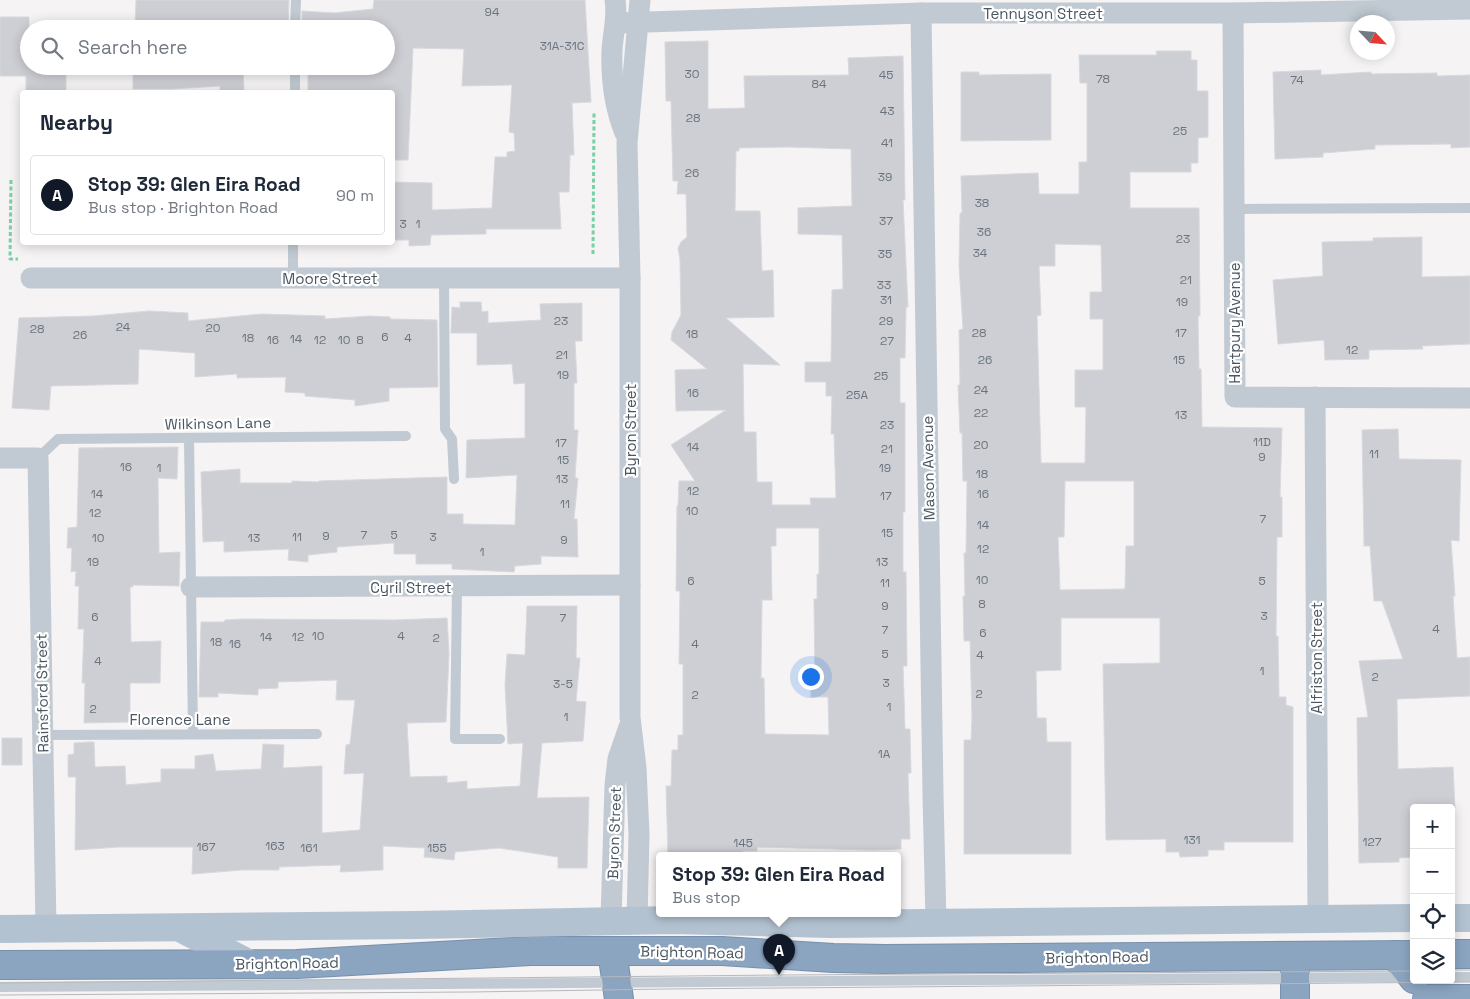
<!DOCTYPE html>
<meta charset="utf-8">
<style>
:root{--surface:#fff;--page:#f2f2f3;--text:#1f2937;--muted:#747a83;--line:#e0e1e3;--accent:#111827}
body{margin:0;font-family:"Space Grotesk",sans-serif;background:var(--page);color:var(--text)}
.controls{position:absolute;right:15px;bottom:15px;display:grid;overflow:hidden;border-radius:5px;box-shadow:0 2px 12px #0003}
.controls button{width:45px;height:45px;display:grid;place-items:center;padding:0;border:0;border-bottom:1px solid var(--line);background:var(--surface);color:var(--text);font:25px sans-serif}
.compass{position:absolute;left:1350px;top:15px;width:45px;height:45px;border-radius:50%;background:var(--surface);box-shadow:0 2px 12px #0003;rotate:116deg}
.you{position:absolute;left:810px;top:676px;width:18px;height:18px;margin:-12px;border:4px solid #fff;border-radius:50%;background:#1a73e8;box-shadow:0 0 0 8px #1a73e833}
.badge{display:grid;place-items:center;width:32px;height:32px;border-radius:50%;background:var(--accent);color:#fff;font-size:16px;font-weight:700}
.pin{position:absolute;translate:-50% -41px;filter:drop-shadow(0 1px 2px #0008)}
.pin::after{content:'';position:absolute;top:26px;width:18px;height:15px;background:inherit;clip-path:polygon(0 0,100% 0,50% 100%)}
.popup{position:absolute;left:656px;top:852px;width:245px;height:65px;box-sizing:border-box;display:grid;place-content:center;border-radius:5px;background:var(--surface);filter:drop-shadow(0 1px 4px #0005);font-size:16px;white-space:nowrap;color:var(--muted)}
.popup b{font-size:19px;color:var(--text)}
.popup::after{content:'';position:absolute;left:50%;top:100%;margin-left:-10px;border:10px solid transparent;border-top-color:var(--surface)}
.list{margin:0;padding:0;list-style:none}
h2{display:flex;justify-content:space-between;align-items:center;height:65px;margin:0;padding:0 20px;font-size:21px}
h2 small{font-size:16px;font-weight:400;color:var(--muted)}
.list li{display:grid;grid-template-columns:32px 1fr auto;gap:15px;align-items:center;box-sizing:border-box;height:80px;margin:0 10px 10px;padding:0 10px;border:1px solid var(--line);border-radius:5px}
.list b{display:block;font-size:19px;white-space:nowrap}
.list p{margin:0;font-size:16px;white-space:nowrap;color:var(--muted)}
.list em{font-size:16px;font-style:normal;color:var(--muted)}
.icon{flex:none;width:28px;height:28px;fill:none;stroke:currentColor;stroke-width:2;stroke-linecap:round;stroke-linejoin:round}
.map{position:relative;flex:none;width:1470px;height:999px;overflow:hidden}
.search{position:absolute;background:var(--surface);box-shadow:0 2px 12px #0003;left:20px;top:20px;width:375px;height:55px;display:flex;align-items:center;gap:12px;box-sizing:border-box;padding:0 18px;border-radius:28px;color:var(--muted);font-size:19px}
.panel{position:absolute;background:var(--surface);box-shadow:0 2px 12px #0003;left:20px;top:90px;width:375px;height:155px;border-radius:5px}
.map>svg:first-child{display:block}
.building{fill:#cdcfd5;stroke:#d7d9de;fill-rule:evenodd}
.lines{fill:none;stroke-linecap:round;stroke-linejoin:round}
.highway-casing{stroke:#7690ad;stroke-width:30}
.path{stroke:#7ad0a6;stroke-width:3;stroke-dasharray:4 2.5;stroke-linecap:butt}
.lane{stroke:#c1cad2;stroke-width:10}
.street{stroke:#c1cad2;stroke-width:21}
.primary{stroke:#b3c2d1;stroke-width:28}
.highway{stroke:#8ba5c1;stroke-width:28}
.tram{stroke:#b5b8bd;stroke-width:1}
.labels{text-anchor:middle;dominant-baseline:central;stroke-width:4.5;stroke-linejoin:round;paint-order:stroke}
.number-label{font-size:12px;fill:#6b747e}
.street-label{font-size:15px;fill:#4a5661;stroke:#fff}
</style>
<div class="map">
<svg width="1470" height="999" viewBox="0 0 1470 999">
<rect width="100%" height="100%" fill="#f5f3f3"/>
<g class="building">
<path d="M 136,0 L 289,0 L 288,29 L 135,29 Z"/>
<path d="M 374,0 L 585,0 L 591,102 L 572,103 L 574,155 L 570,155 L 569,192 L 559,192 L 561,229 L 486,229 L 486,234 L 431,235 L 430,245 L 409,246 L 409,240 L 392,240 L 392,182 L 432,183 L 432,210 L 492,208 L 495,157 L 507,157 L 507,152 L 515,151 L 514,133 L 509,132 L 512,85 L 462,86 L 464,49 L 413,48 L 408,160 L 392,160 L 392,92 L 344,92 L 344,91 L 308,92 L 308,66 L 386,66 L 386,29 L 302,29 L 302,11 L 334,13 L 373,9 Z"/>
<path d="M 0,17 L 29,17 L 29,66 L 66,66 L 66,91 L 26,92 L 26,76 L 0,76 Z"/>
<path d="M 708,41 L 708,109 L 745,108 L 744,76 L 849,75 L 848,58 L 903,56 L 905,200 L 903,200 L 908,307 L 906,307 L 905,358 L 900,358 L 900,403 L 905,403 L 905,512 L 903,512 L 903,572 L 906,572 L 907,666 L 903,666 L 905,729 L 910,729 L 911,773 L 908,773 L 910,839 L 901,839 L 901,849 L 873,850 L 757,847 L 757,851 L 742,851 L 743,856 L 668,856 L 666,786 L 671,786 L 672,750 L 678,750 L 678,735 L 683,735 L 683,664 L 679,664 L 680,591 L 676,591 L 677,506 L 678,506 L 679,481 L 695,481 L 671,445 L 726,410 L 676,411 L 675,370 L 707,369 L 671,340 L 672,332 L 681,315 L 680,260 L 678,248 L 681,242 L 687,237 L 686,194 L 677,194 L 678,181 L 673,181 L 671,101 L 666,101 L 665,42 ZM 788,147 L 851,149 L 852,206 L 798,208 L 798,234 L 842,235 L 843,289 L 832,290 L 831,362 L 805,362 L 805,382 L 826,382 L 826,396 L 832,396 L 831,434 L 834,434 L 836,498 L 810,498 L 811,505 L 772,505 L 772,482 L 757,482 L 756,432 L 744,432 L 743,364 L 780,365 L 726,318 L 774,317 L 773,270 L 762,271 L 760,211 L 735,211 L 736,151 L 739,151 L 739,148 ZM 776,528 L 819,528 L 819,574 L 817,574 L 817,599 L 814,599 L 815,679 L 811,679 L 811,697 L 828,697 L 829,735 L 765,734 L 764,678 L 761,678 L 762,600 L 772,600 L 771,546 L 776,546 Z"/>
<path d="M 1156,51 L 1191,51 L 1191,60 L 1197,60 L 1197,91 L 1208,91 L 1208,137 L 1198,138 L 1198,163 L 1191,163 L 1191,172 L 1130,172 L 1130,208 L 1199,208 L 1200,316 L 1198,316 L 1199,369 L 1201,369 L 1202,427 L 1282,428 L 1280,497 L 1282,497 L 1282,537 L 1277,537 L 1276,636 L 1278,636 L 1279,697 L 1286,697 L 1286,705 L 1293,707 L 1293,842 L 1224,842 L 1224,850 L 1208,850 L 1208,856 L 1180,857 L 1179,852 L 1166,852 L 1166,839 L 1106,840 L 1103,664 L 1160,663 L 1160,618 L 1061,618 L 1061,670 L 1036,671 L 1037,718 L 1046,718 L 1047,742 L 1071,742 L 1071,854 L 964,854 L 964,740 L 971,740 L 972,718 L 970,641 L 964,641 L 963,596 L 965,596 L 964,553 L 966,553 L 967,481 L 963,481 L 962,433 L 960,433 L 958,385 L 960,385 L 959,330 L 963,329 L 959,265 L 960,213 L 962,213 L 961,176 L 1038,173 L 1039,194 L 1079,194 L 1079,162 L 1087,162 L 1087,83 L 1080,83 L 1079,55 L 1157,55 ZM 1055,244 L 1101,245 L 1102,292 L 1090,292 L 1090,319 L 1103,319 L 1103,370 L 1075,370 L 1075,407 L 1086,407 L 1085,463 L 1041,463 L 1037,316 L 1041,315 L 1039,266 L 1055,266 ZM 1065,481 L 1134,481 L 1134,546 L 1126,546 L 1125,589 L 1060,590 L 1058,537 L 1064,537 Z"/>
<path d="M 133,66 L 243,66 L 244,92 L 220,92 L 220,86 L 172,89 L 133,89 Z"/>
<path d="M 1321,70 L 1321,75 L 1371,72 L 1371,74 L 1437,73 L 1437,76 L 1470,75 L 1470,147 L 1451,148 L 1451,144 L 1375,145 L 1375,149 L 1323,153 L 1323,157 L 1275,159 L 1273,72 Z"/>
<path d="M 961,72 L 979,72 L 979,75 L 1051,74 L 1051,140 L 961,141 Z"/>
<path d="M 1422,237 L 1422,277 L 1470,276 L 1470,344 L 1422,346 L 1423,349 L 1369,350 L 1369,359 L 1325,360 L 1324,340 L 1278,344 L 1273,280 L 1323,276 L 1322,242 L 1373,241 L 1373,238 Z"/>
<path d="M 460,302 L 481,302 L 482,312 L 488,311 L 488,323 L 541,320 L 540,304 L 582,303 L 582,341 L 575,341 L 577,383 L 574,383 L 574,430 L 578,430 L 575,478 L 578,478 L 574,519 L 577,519 L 578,557 L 541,556 L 541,564 L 515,566 L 514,572 L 452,569 L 452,564 L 416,564 L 416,554 L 394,554 L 394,543 L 337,547 L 337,552 L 308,555 L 308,562 L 288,560 L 289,549 L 224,552 L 224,541 L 203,542 L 201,472 L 240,469 L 240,483 L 292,483 L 292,481 L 319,482 L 319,481 L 447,477 L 447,514 L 463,514 L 463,524 L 515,525 L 517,475 L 466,478 L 467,440 L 525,438 L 525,383 L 514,384 L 512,364 L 477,365 L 477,333 L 451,333 L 452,307 L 460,308 Z"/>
<path d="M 149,311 L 188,313 L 188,321 L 261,314 L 325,316 L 325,319 L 370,316 L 390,317 L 390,319 L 437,320 L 438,387 L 389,388 L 389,401 L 355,406 L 355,400 L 305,396 L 305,393 L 285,392 L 286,377 L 237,378 L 237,374 L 195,377 L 195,353 L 139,349 L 138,384 L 51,386 L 49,410 L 12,408 L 19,318 L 93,316 Z"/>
<path d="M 1398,429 L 1399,459 L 1461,460 L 1459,541 L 1451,540 L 1455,596 L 1453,596 L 1457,658 L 1470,657 L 1470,696 L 1397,699 L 1398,769 L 1453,767 L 1455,808 L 1414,808 L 1414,857 L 1399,858 L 1399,862 L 1359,863 L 1357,718 L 1368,717 L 1359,661 L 1403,659 L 1382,601 L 1374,601 L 1370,546 L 1364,546 L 1362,430 Z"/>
<path d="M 178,447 L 177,479 L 158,478 L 159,553 L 180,552 L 179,586 L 133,585 L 133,587 L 130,587 L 131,642 L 161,641 L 160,683 L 130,683 L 130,722 L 84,723 L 85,683 L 82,683 L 84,629 L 78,629 L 79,586 L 75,586 L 76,571 L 71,572 L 72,548 L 67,548 L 68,528 L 77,527 L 79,448 Z"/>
<path d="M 527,606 L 577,606 L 576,658 L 580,658 L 576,701 L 586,702 L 583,741 L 542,743 L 537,798 L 589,797 L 587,868 L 558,868 L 558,857 L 499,848 L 455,852 L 454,860 L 424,857 L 425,848 L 383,846 L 383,870 L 340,872 L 341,865 L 279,867 L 279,870 L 242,870 L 192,874 L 193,847 L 119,847 L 75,850 L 76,777 L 68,777 L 68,755 L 74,754 L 74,743 L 89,742 L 94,742 L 95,767 L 125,766 L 126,785 L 161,782 L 161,769 L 195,769 L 195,756 L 213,754 L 216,771 L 261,769 L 263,744 L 284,745 L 283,768 L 322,766 L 322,833 L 360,830 L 364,773 L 344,774 L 346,745 L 350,744 L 355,700 L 336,700 L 337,680 L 278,682 L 278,688 L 258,689 L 258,695 L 218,693 L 218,697 L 199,697 L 201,622 L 224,622 L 225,620 L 243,619 L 395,620 L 447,618 L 449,653 L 446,722 L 407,723 L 410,777 L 447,776 L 447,783 L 467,781 L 467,789 L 520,786 L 523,743 L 508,744 L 505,685 L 507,654 L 525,655 Z"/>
<rect x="2" y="738" width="20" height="27"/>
</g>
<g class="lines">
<defs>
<g id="highway">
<path d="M 612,951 L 619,999"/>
<path d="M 1451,954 L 1470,954"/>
<path d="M 1395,955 L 1414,979"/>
<path d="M 0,965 L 297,964 L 530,951 L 722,951 L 833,958 L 885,959 L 1414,955"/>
<path d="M 1295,999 L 1295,956"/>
<path d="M 1427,999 L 1470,999"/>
</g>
</defs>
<use href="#highway" class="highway-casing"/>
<g class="path">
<path d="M 11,180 L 10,259 L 18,259"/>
<path d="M 593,254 L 594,113"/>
</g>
<g class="lane">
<path d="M 295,29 L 296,0"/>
<path d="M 295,92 L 295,66"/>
<path d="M 1234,209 L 1470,208"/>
<path d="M 293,278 L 293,242"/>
<path d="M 444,278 L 445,429 L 452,439 L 454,479"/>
<path d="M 189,439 L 193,733"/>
<path d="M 38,458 L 58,439 L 406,436"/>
<path d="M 457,587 L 455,739 L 500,739"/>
<path d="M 43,735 L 317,734"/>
<path d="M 1451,977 L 1470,977"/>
<path d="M 0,987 L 1408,977"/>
</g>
<g class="street">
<path d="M 615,0 C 618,17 613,33 612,50 C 611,79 614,106 625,133"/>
<path d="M 921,13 L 933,795 L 936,922"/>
<path d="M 1233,13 L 1235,397 L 1470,398"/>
<path d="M 616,23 L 921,13 L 1233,13 L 1470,9"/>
<path d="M 31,278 L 630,278"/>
<path d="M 1315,397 L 1318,918"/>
<path d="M 0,458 L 38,458 L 46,928"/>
<path d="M 191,587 L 630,585"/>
<path d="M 611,920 L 615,785 L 618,759 L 629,727"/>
<path d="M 637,920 L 639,834 L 636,768 L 630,717 L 630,278 L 627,143 L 640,0"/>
</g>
<g class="primary">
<path d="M 1451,918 L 1470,918"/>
<path d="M 0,929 L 416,925 L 673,920 L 831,924 L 1414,918"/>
<path d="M 184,930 L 250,964"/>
</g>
<use href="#highway" class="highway"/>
<g class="tram">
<path d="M 1451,970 L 1470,970"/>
<path d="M 0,983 L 779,975 L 1414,971"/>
<path d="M 0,995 L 471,992 L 666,989 L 1470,982"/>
</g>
</g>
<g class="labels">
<g class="number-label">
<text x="492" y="12">94</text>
<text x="562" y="46">31A-31C</text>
<text x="692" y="74">30</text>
<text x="886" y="75">45</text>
<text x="1103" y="79">78</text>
<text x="1297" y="80">74</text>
<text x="819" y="84">84</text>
<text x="887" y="111">43</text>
<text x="693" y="118">28</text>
<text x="1180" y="131">25</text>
<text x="887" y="143">41</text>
<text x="692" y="173">26</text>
<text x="885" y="177">39</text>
<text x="982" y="203">38</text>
<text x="886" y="221">37</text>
<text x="403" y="224">3</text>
<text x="418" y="224">1</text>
<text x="984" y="232">36</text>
<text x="1183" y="239">23</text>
<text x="980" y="253">34</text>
<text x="885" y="254">35</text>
<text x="1186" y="280">21</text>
<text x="884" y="285">33</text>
<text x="886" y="300">31</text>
<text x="1182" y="302">19</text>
<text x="561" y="321">23</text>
<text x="886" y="321">29</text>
<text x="123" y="327">24</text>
<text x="213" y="328">20</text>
<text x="37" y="329">28</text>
<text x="979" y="333">28</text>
<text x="1181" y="333">17</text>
<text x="692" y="334">18</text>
<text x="80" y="335">26</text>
<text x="385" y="337">6</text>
<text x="248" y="338">18</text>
<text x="408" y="338">4</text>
<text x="296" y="339">14</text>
<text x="273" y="340">16</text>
<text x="320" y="340">12</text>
<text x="344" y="340">10</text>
<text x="360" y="340">8</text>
<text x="887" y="341">27</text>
<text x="1352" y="350">12</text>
<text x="562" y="355">21</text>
<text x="985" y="360">26</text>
<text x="1179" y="360">15</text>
<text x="563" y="375">19</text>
<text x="881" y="376">25</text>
<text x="981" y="390">24</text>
<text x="693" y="393">16</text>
<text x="857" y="395">25A</text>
<text x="981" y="413">22</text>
<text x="1181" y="415">13</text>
<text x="887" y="425">23</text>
<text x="1262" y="442">11D</text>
<text x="561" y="443">17</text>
<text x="981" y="445">20</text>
<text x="693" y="447">14</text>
<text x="887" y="449">21</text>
<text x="1374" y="454">11</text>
<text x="1262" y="457">9</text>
<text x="563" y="460">15</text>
<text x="126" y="467">16</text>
<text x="159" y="468">1</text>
<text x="885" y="468">19</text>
<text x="982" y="474">18</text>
<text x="562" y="479">13</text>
<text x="693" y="491">12</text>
<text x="97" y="494">14</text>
<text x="983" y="494">16</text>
<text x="886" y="496">17</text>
<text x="565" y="504">11</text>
<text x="692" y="511">10</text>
<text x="95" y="513">12</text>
<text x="1263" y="519">7</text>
<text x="983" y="525">14</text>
<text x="887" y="533">15</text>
<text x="364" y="535">7</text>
<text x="394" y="535">5</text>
<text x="326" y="536">9</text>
<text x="297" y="537">11</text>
<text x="433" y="537">3</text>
<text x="98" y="538">10</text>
<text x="254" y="538">13</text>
<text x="564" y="540">9</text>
<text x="983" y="549">12</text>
<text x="482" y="552">1</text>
<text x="93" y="562">19</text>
<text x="882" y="562">13</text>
<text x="982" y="580">10</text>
<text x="691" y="581">6</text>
<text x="1262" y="581">5</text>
<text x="885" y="583">11</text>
<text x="982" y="604">8</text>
<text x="885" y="606">9</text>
<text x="1264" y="616">3</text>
<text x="95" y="617">6</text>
<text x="563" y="618">7</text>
<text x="1436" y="629">4</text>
<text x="885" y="630">7</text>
<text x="983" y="633">6</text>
<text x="318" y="636">10</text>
<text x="401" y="636">4</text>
<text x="266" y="637">14</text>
<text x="298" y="637">12</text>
<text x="436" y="638">2</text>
<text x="216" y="642">18</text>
<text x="235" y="644">16</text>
<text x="695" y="644">4</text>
<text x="885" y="654">5</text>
<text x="980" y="655">4</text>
<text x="98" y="661">4</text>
<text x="1262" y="671">1</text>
<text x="1375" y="677">2</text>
<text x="886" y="683">3</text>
<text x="563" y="684">3-5</text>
<text x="979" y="694">2</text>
<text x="695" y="695">2</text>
<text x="889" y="707">1</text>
<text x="93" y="709">2</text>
<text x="566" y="717">1</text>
<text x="884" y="754">1A</text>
<text x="1192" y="840">131</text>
<text x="1372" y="842">127</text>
<text x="743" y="843">145</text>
<text x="275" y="846">163</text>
<text x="206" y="847">167</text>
<text x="309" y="848">161</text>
<text x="437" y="848">155</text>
</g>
<g class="street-label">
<text x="1043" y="13">Tennyson Street</text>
<text x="330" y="278">Moore Street</text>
<text transform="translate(1234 323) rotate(-90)">Hartpury Avenue</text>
<text transform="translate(218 423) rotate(-1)">Wilkinson Lane</text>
<text transform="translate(630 430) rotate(-90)">Byron Street</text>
<text transform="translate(928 468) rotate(-91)">Mason Avenue</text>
<text x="411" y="587">Cyril Street</text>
<text transform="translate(1316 658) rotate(-90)">Alfriston Street</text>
<text transform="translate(42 693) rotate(-91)">Rainsford Street</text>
<text x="180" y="719">Florence Lane</text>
<text transform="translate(614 833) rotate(-88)">Byron Street</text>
<text transform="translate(692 952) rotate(1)">Brighton Road</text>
<text transform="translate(1097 957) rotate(-1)">Brighton Road</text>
<text transform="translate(287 963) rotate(-1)">Brighton Road</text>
</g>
</g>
</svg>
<div class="controls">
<button>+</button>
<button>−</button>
<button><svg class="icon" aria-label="locate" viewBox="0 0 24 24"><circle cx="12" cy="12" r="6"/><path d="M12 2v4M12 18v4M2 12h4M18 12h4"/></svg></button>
<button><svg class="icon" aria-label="layers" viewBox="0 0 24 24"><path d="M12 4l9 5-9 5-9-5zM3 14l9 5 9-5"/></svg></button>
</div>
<svg class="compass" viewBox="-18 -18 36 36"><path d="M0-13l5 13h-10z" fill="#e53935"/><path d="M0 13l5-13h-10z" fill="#747a83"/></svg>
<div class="you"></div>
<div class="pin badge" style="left:779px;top:975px">A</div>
<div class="popup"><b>Stop 39: Glen Eira Road</b>Bus stop</div>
<div class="search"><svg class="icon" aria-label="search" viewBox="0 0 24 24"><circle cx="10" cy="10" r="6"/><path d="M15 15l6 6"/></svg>Search here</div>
<section class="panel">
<h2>Nearby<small></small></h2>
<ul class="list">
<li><span class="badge">A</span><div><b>Stop 39: Glen Eira Road</b><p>Bus stop · Brighton Road</p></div><em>90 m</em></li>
</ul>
</section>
</div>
